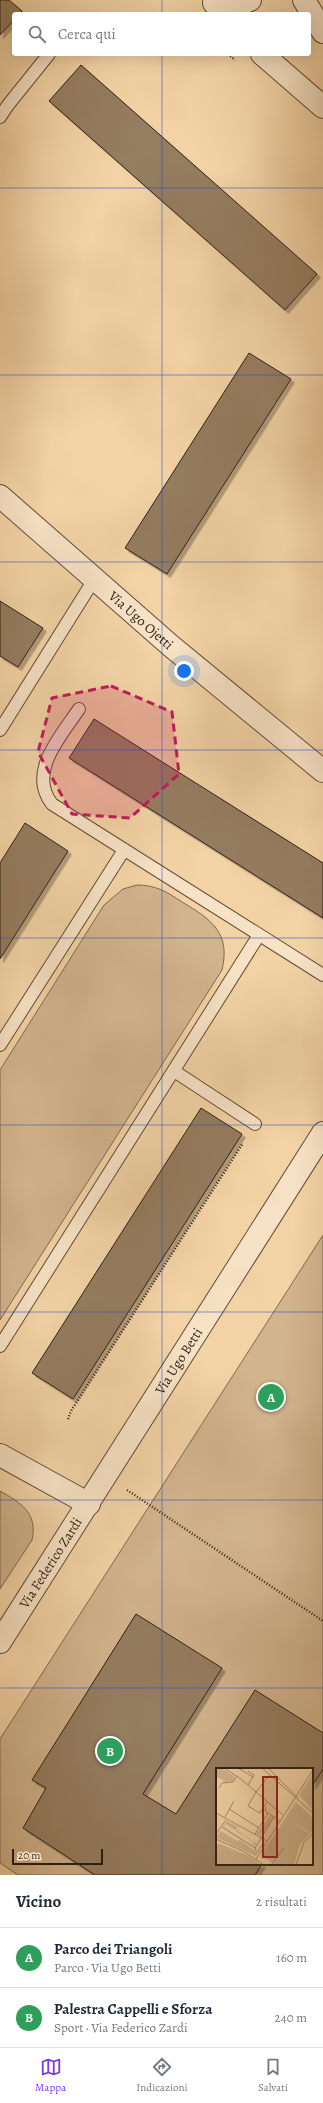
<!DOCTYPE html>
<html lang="it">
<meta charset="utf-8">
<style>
:root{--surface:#fff;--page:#f6f6f7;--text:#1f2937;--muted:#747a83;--line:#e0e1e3;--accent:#7c3aed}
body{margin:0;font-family:Alegreya,serif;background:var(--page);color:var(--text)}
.scale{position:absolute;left:12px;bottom:10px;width:91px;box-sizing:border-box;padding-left:4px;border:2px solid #2f1f15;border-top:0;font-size:11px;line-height:14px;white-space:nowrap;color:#2f1f15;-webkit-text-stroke:3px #f7e2c5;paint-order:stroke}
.you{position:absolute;left:184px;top:671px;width:14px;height:14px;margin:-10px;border:3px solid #fff;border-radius:50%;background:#1a73e8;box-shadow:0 0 0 6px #1a73e833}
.badge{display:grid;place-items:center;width:26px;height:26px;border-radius:50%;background:var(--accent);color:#fff;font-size:13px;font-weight:700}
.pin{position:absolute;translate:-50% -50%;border:2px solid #fff;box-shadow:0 1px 4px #0006}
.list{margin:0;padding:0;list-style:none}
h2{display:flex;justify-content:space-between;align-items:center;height:52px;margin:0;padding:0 16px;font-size:17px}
h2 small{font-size:13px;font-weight:400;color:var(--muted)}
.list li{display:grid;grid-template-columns:26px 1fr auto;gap:12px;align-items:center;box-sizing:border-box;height:60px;padding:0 16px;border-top:1px solid var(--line)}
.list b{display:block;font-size:15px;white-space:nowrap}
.list p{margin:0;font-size:13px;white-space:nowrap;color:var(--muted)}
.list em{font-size:13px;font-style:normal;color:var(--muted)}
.icon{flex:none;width:22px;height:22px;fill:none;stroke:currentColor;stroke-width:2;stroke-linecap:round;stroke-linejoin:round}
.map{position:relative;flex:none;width:323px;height:1875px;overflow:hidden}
.search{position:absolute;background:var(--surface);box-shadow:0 4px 16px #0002;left:12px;right:12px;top:12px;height:44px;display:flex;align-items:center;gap:10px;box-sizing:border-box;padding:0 14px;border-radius:4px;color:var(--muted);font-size:15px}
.sheet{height:172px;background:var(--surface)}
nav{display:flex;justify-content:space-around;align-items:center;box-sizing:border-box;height:56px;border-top:1px solid var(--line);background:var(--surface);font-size:11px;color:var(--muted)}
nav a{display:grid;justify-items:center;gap:2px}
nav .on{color:var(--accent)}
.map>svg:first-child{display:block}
.green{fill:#d2b48d;stroke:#806a51;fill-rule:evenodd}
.building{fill:#957d60;stroke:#2f1f15;filter:url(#shadow)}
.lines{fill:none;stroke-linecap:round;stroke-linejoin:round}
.service-casing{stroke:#604c39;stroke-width:14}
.minor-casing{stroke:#604c39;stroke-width:24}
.path{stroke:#2f1f15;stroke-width:2.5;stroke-dasharray:1 2;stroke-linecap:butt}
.service{stroke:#f7e2c5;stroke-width:12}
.minor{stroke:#f7e2c5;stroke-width:22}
.marked{fill:#c2185b;fill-opacity:0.2;stroke:#c2185b;stroke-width:3;stroke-dasharray:8 5;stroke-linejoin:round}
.grid{fill:none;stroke:#1d4ed8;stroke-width:1;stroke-opacity:0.55}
.labels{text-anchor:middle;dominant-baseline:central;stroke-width:3.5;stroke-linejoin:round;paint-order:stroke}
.street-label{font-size:14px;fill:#2f1f15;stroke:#f7e2c5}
.inset-road{fill:none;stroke:#a58b6c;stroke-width:1}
.view{fill:#8f2418;fill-opacity:0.15;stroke:#8f2418;stroke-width:2}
.inset-edge{fill:none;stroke:#2f1f15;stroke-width:2}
</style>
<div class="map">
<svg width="323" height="1875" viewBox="0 0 323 1875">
<defs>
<filter id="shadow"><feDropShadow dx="3.5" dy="3.5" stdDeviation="0" flood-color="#0004"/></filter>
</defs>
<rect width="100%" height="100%" fill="#f3d3a6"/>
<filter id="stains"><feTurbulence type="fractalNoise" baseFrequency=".005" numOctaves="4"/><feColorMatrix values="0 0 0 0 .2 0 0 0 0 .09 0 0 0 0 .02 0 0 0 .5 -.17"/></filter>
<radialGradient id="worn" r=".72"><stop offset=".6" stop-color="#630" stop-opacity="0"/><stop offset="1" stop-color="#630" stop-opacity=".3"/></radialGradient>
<g class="green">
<path d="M 137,885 C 156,885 167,892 182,902 C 211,919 231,933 222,970 L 0,1320 L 0,1070 L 104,905 L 123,889 Z"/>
<path d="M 323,1235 L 323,1875 L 18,1875 L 0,1863 L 0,1739 ZM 217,1769 L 312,1769 L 312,1864 L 217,1864 Z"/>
<path d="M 0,1491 C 21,1503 38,1513 32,1540 L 0,1589 Z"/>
</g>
<g class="building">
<path d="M 0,0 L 9,0 L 22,11 L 19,14 L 14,14 L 14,20 L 0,35 Z"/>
<path d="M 81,65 L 317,274 L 285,310 L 49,101 Z"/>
<path d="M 249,353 L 291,379 L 167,574 L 125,548 Z"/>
<path d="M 0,601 L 43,628 L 18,667 L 0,656 Z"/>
<path d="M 94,719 L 323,863 L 323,918 L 69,758 Z"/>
<path d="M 25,823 L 68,851 L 0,959 L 0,863 Z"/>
<path d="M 201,1108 L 242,1134 L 73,1399 L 32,1373 Z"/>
<path d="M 136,1614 L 222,1668 L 143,1794 L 176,1814 L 255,1690 L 323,1733 L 323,1769 L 312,1786 L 312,1769 L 217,1769 L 217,1864 L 262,1864 L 255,1875 L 95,1875 L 23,1828 L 46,1788 L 32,1780 Z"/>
</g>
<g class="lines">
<defs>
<g id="service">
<path d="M 0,117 L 8,105 L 49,54"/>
<path d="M 79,709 C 61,736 27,772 52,804 L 323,975"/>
<path d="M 0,730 L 95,578"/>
<path d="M 0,1045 L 124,850"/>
<path d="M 174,1071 L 255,1124"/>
<path d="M 0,1346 L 259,935"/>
</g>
<g id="minor">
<path d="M 304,0 L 323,32"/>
<path d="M 214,3 C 227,6 238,6 250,0"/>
<path d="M 262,54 L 323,107"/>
<path id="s1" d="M 0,496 L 171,646 L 323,771"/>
<path d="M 0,1455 L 89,1504"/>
<path id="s2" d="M 0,1642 L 323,1133"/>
</g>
</defs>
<use href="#service" class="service-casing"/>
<use href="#minor" class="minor-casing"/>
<g class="path">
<path d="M 228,54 L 235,60"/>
<path d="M 68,1419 L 71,1411 L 243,1143"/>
<path d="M 127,1490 L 323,1621"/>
</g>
<use href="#service" class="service"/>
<use href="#minor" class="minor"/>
</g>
<path class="marked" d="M 111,686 L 172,712 L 179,774 L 130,818 L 72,814 L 38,752 L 52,698 Z"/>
<path class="grid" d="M 162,0 L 162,14M 162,54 L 162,1875M 0,188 L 323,188M 0,375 L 323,375M 0,562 L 323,562M 0,750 L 323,750M 0,938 L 323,938M 0,1125 L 323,1125M 0,1312 L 323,1312M 0,1500 L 323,1500M 0,1688 L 323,1688"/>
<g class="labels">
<g class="street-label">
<text stroke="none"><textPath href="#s1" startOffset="188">Via Ugo Ojetti</textPath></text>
<text stroke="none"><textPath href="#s2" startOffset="333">Via Ugo Betti</textPath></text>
<text stroke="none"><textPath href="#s2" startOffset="94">Via Federico Zardi</textPath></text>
</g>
</g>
<g transform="translate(216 1768)">
<rect width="97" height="97" fill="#f3d3a6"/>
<path d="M 0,0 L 5,0 L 19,9 L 17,13 L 10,14 L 0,8 ZM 96,7 L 97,8 L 97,42 L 83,27 ZM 80,34 L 97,50 L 97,64 L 95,65 L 78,55 L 94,66 L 84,76 L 78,97 L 59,97 L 45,87 ZM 54,47 L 57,50 L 45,68 L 40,66 ZM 11,53 L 22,59 L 19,62 L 10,56 L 8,59 L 37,77 L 38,74 L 20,63 L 24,60 L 22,63 L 40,75 L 39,78 L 7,59 ZM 5,63 L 21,73 L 24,72 L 40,84 L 47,74 L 45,72 L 49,74 L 40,88 L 0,69 ZM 4,76 L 33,88 L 45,97 L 0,97 L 0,77 Z" fill="#d2b48d"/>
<path class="inset-road" d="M 8,0 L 25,11 L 67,47M 22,0 L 37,9M 46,0 L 97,45M 52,0 L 83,31M 32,17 L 38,7 L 32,3M 3,20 L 6,15 L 17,14 L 21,8M 40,24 L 32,38 L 44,45 L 51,34M 40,24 L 51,10M 50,39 L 49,43 L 64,53M 13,41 L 43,60M 0,45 L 51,73M 9,49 L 18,33M 6,59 L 39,80M 0,66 L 10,52M 39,66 L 52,45M 0,71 L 27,83 L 48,97M 40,83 L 39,80 L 58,49M 40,91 L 97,2M 55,97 L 68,80M 80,97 L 88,74 L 97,66"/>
<path class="view" d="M 47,9 L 61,9 L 61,89 L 47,89 Z"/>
<rect width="97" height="97" class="inset-edge"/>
</g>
<rect width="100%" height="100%" filter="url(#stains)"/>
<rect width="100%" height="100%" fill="url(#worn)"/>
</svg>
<div class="scale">20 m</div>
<div class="you"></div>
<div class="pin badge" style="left:271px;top:1397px;background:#2e9e5b">A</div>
<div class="pin badge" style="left:110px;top:1751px;background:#2e9e5b">B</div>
<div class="search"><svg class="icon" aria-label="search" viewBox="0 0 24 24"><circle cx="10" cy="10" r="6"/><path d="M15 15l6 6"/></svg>Cerca qui</div>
</div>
<section class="sheet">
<h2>Vicino<small>2 risultati</small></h2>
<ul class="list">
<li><span class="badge" style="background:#2e9e5b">A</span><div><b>Parco dei Triangoli</b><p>Parco · Via Ugo Betti</p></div><em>160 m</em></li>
<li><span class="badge" style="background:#2e9e5b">B</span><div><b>Palestra Cappelli e Sforza</b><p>Sport · Via Federico Zardi</p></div><em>240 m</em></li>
</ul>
</section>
<nav>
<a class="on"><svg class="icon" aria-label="map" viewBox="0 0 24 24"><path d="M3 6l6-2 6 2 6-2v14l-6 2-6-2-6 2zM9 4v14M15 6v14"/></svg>Mappa</a>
<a><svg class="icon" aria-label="directions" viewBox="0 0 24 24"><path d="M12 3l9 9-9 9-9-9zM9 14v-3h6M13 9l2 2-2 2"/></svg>Indicazioni</a>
<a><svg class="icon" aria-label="saved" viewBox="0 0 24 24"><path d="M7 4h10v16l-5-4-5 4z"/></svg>Salvati</a>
</nav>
